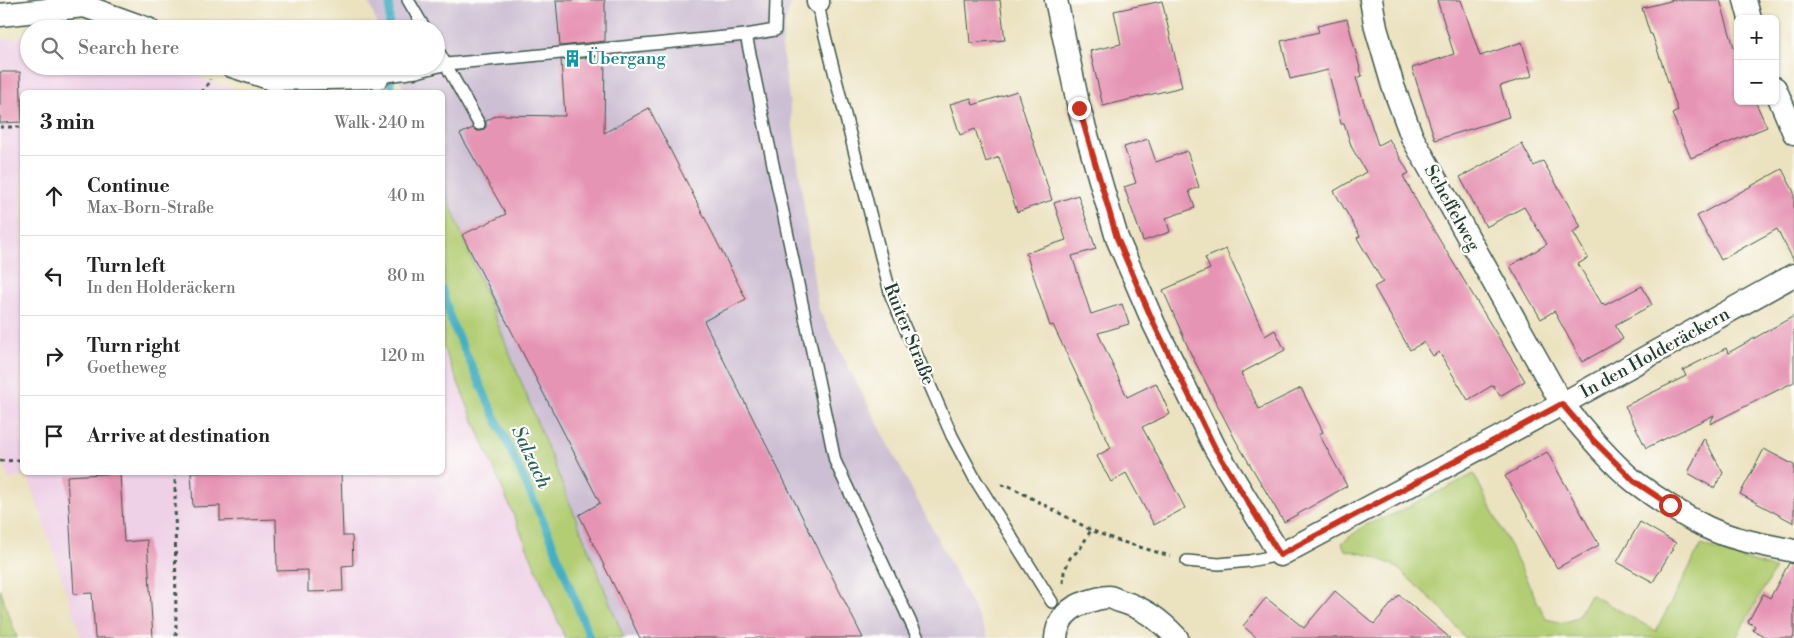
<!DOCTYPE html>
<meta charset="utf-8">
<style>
:root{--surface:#fff;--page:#f2f2f2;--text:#222;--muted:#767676;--line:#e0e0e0}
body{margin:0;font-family:"Libre Bodoni",serif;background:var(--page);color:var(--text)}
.controls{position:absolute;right:15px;top:15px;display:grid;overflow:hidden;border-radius:8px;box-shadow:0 1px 4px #0004}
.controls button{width:45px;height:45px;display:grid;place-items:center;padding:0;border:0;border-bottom:1px solid var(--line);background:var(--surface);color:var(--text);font:25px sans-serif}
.stop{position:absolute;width:15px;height:15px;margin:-11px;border:4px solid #c8321e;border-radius:50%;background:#fff}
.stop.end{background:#c8321e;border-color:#fff;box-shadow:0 1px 5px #0008}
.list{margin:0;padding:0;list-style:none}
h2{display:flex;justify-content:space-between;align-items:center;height:65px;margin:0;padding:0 20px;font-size:21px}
h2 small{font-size:16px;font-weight:400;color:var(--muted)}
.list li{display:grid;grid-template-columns:32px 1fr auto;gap:15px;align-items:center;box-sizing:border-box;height:80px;padding:0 20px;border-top:1px solid var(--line)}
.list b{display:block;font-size:19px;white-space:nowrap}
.list p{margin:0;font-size:16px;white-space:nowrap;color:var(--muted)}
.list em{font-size:16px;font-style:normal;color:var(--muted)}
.icon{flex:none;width:28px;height:28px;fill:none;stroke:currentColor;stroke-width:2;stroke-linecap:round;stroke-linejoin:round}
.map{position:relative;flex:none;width:1794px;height:638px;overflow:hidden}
.search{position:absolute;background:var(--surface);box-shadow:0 1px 4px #0004;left:20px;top:20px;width:425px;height:55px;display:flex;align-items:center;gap:12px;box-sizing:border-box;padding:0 18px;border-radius:28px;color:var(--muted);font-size:19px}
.panel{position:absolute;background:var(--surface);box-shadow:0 1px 4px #0004;left:20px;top:90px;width:425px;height:385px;border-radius:8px}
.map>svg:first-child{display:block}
.built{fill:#eed0e7}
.industrial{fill:#ccbed3}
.green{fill:#b2cd73;stroke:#688554}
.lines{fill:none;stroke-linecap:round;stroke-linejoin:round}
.stream{stroke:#45b0c4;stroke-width:8}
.building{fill:#e694b4}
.service-casing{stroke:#3e5649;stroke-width:14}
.minor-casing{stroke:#3e5649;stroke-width:25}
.path{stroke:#3e5649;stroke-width:3;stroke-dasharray:4 4;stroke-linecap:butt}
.service{stroke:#fff;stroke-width:11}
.minor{stroke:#fff;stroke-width:22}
.route{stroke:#c8321e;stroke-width:6}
.labels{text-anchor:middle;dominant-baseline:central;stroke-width:4.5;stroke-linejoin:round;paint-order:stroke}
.culture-label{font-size:18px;fill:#0d838f;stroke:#fdfcf7;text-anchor:start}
.street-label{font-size:18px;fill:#1f3d34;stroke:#fdfcf7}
.water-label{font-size:19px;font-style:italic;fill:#2a605f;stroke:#fdfcf7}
</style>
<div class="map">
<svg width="1794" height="638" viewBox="0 0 1794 638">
<rect width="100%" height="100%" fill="#fdfcf7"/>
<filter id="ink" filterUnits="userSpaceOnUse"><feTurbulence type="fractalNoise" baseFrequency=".02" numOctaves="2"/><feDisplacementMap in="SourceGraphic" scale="10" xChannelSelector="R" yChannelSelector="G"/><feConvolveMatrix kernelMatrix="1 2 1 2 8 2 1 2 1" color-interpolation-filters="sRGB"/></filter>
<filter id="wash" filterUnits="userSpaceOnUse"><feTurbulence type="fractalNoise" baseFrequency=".0096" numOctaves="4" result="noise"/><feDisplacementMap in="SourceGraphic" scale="20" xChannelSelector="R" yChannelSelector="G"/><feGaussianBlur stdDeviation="1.12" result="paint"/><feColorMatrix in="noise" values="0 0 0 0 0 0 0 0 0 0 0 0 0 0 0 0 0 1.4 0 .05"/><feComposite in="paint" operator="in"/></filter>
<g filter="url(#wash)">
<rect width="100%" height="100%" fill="#ebe2c0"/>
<path class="built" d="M 29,36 L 29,66 L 181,66 L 210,82 L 246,92 L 22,92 L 22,472 L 442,472 L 443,347 L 565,638 L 82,638 L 27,473 L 9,480 L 0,450 L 0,40 Z"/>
<path class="industrial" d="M 368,0 L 792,0 L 784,28 L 782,48 L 818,308 L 989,638 L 624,638 L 443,186 L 442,92 L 405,92 L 394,66 L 436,66 L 436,29 L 379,29 Z"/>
<g class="green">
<path d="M 443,186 L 462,235 L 624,638 L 565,638 L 443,347 Z"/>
<path d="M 1474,474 L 1546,619 L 1563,623 L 1577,618 L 1590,594 L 1656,631 L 1701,545 L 1775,569 L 1736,638 L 1465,638 L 1443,610 L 1396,567 L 1373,556 L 1345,550 L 1342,543 L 1365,525 L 1394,514 Z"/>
<path d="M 0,589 L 17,638 L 0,638 Z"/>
</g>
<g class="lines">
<g class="stream">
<path d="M 389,29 L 390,0"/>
<path d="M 389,66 L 392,92"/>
<path d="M 442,289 L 452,323 L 549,534 L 590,638"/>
</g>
</g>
<g id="blocks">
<g class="building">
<path d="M 556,0 L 605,0 L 605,41 L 560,46 Z"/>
<path d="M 966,0 L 1000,0 L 1005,40 L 970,43 Z"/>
<path d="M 1437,0 L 1461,0 L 1480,56 L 1522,42 L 1532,76 L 1500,86 L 1509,117 L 1435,140 L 1412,68 L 1454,54 Z"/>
<path d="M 1674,0 L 1720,0 L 1738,61 L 1738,101 L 1755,101 L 1767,127 L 1691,158 L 1672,114 L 1678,111 L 1652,34 L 1650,34 L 1642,8 Z"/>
<path d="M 1162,1 L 1182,87 L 1103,106 L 1090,51 L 1121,44 L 1114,11 Z"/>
<path d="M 1347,19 L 1362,76 L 1356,78 L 1378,145 L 1389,139 L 1409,173 L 1403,176 L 1422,211 L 1525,381 L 1500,396 L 1493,385 L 1468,400 L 1439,352 L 1433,356 L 1424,342 L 1410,350 L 1374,287 L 1383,282 L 1357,238 L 1360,236 L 1334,191 L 1366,172 L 1352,148 L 1344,124 L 1341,124 L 1328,70 L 1290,79 L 1281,41 L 1319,32 L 1317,26 Z"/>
<path d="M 605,56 L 604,133 L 649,108 L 746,299 L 704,321 L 863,638 L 640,638 L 579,515 L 600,503 L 462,235 L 506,214 L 460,134 L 473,128 L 476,131 L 482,131 L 486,127 L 486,121 L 497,115 L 565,116 L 561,60 Z"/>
<path d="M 0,72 L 20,72 L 22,122 L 0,123 Z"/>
<path d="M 1017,91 L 1052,200 L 1017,212 L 999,157 L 986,162 L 975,129 L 960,135 L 950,104 L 971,98 L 973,105 Z"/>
<path d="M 1148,139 L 1156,162 L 1187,151 L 1199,187 L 1189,191 L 1195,208 L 1166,218 L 1170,232 L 1143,241 L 1124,187 L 1136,183 L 1124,147 Z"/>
<path d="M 1522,144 L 1534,166 L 1543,161 L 1581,227 L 1573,232 L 1588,258 L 1578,264 L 1602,304 L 1603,303 L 1605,305 L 1642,286 L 1652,305 L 1615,325 L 1623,339 L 1582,362 L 1554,311 L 1541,319 L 1510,266 L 1547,244 L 1524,207 L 1486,227 L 1460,177 Z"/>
<path d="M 1782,169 L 1794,192 L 1794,261 L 1777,229 L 1721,260 L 1697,216 Z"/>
<path d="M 1078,195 L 1096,249 L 1072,256 L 1091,314 L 1122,304 L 1129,324 L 1098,333 L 1127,397 L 1156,383 L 1170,414 L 1142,427 L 1185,508 L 1154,525 L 1126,473 L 1111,482 L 1097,456 L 1111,448 L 1053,325 L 1050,326 L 1026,253 L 1066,240 L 1054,203 Z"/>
<path d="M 1226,249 L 1265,336 L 1275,330 L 1285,350 L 1241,373 L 1259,409 L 1301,388 L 1323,432 L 1319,434 L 1347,486 L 1284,522 L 1236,441 L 1191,354 L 1163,290 L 1210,269 L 1205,258 Z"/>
<path d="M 1794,316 L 1794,382 L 1710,424 L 1714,415 L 1646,448 L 1625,406 L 1686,376 L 1683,370 L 1726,348 L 1728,353 Z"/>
<path d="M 1704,438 L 1723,473 L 1714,488 L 1688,473 Z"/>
<path d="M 1764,449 L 1794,465 L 1794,523 L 1740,494 Z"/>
<path d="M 1547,452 L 1599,545 L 1557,568 L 1505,476 Z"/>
<path d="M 191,472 L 341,472 L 343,536 L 352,536 L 353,565 L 342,566 L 343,591 L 308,592 L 308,570 L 277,571 L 276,519 L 220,521 L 220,506 L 193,507 Z"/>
<path d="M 120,473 L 124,542 L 147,540 L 153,638 L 95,638 L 92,593 L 74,594 L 67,476 Z"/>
<path d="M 1640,522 L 1676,543 L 1653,582 L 1617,562 Z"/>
<path d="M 1789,563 L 1794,564 L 1794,638 L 1767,638 L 1753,630 L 1755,626 L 1748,622 L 1763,594 L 1770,598 Z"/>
<path d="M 1335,591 L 1374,624 L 1399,595 L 1450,638 L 1257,638 L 1243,626 L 1266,598 L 1304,628 Z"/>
</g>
</g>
</g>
<g filter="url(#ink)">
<use href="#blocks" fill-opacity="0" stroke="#3e5649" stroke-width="1"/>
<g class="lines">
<defs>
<g id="service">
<path d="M 408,0 L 425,29"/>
<path d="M 776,0 L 775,30 L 746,35 L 835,461 L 918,638"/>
<path d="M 818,2 L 822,24 L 891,296 L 952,436 L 975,479 L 1052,602"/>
<path d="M 436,47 L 479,124"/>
<path d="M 378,77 L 417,72 L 447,64 L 746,35"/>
<path d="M 1187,561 L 1219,564 L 1249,561 L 1280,555"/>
</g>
<g id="minor">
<path d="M 818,0 L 818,2"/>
<path d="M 1056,0 L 1079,108 L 1117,238 L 1154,324 L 1215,448 L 1280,555 L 1562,404 L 1794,275"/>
<path d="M 1371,0 L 1376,28 L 1393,86 L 1412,137 L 1562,404 C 1584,430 1609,461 1635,482 C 1656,498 1682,515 1706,527 C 1733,540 1765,545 1794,551"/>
<path d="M 1745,0 L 1750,19"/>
<path d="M 0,15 L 84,6 L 148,29"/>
<path d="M 232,66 L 272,79 L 378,77"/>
<path d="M 1775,88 L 1794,133"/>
<path d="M 1056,638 C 1057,624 1065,611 1079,605 C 1087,602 1099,597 1109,597 C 1112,597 1116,600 1120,601 C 1144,608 1160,620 1177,638"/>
</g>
</defs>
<use href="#service" class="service-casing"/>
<use href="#minor" class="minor-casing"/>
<g class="path">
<path d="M 201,92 L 210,82 L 210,79"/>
<path d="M 0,127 L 22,127"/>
<path d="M 0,461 L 22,460"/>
<path d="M 175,472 L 176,638"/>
<path d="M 1001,485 L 1009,486 L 1091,530 L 1116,540 L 1170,556"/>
<path d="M 1063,583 L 1064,572 L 1070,558 L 1080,549 L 1091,530"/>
</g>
<use href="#service" class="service"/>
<use href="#minor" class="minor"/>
</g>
</g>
<g class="lines" filter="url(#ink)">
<path class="route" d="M 1079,108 L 1117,238 L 1154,324 L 1215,448 L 1280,555 L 1562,404 L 1592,439 L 1634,481 L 1670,505"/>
</g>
<defs>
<symbol id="building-bare" viewBox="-9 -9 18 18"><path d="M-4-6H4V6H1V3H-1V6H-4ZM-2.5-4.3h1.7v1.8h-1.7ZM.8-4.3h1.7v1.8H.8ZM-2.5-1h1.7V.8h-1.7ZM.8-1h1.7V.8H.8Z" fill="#0f9aa8" stroke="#fdfcf7" stroke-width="2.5" paint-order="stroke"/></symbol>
</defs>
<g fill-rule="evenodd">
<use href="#building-bare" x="560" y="46" width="25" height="25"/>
</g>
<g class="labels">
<g class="culture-label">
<text x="587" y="58">Übergang</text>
</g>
<g class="street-label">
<text transform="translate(1452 208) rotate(61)">Scheffelweg</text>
<text transform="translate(909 334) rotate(68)">Ruiter Straße</text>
<text transform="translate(1655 353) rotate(-29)">In den Holderäckern</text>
</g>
<g class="water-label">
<text transform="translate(531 457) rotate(65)">Salzach</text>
</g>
</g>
</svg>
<div class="controls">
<button>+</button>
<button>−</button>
</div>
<div class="stop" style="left:1670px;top:505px"></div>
<div class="stop end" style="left:1079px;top:108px"></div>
<div class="search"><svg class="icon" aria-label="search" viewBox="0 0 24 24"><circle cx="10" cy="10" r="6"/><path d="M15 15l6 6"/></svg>Search here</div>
<section class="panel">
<h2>3 min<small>Walk · 240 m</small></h2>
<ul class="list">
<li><svg class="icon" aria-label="ahead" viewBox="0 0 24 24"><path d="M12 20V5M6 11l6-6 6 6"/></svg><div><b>Continue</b><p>Max-Born-Straße</p></div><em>40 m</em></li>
<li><svg class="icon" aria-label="left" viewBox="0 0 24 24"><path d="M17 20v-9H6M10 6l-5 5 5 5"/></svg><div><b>Turn left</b><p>In den Holderäckern</p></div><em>80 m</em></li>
<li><svg class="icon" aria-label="right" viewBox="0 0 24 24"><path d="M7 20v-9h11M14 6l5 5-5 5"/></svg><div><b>Turn right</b><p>Goetheweg</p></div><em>120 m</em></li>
<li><svg class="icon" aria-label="arrive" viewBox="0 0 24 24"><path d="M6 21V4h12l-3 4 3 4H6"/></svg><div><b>Arrive at destination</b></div></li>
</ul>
</section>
</div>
